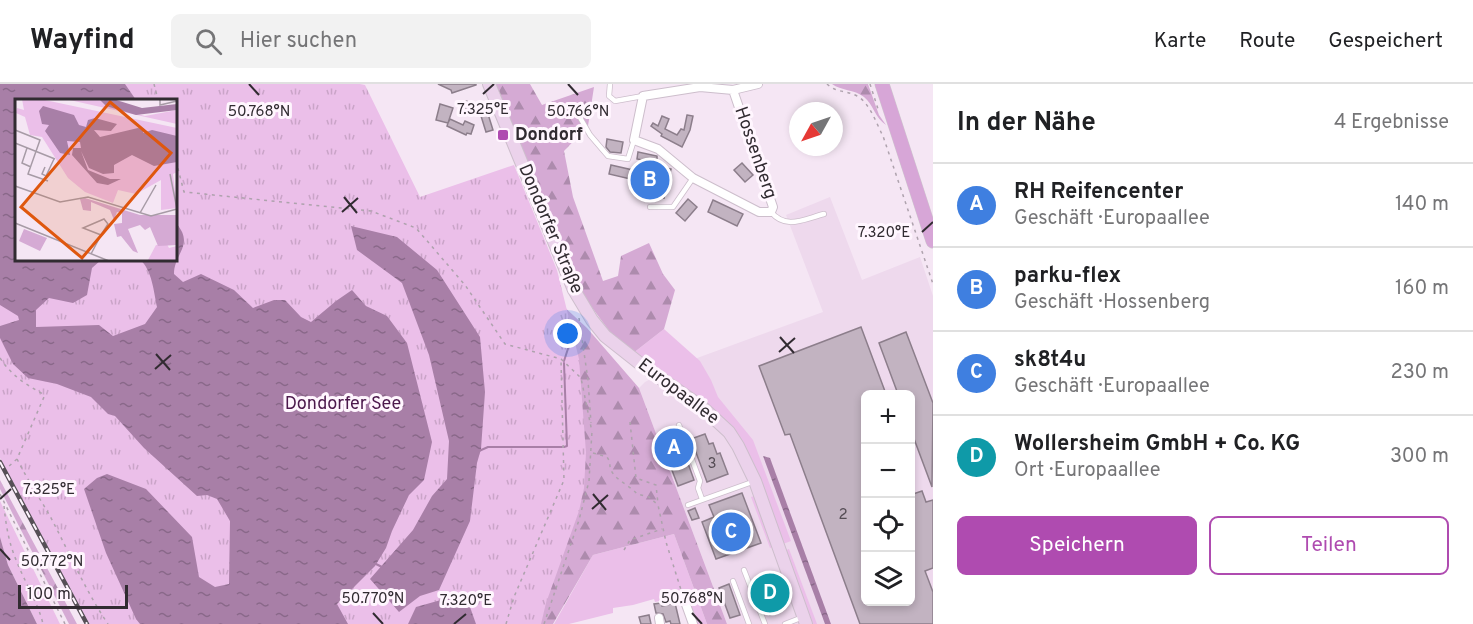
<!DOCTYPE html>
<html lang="de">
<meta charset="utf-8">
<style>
:root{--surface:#fff;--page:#f2f2f2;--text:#202124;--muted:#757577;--line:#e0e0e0;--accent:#af4bb0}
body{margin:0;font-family:Overpass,sans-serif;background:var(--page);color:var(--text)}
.controls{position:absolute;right:18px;bottom:18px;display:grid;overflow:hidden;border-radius:9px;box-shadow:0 3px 9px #0003}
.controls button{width:54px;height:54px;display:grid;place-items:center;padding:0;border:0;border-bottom:2px solid var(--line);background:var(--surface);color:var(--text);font:30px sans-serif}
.compass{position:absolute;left:789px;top:18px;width:54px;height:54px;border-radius:50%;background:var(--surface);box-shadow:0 3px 9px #0003;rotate:230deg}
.scale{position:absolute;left:18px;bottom:15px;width:110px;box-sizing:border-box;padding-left:6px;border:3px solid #312b31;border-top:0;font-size:16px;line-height:21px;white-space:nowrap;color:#312b31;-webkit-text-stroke:4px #fff6fe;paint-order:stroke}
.you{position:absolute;left:568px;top:250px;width:21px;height:21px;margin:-15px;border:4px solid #fff;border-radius:50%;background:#1a73e8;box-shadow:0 0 0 9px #1a73e833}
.badge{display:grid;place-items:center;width:39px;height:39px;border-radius:50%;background:var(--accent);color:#fff;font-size:20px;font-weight:700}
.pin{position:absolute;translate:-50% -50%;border:3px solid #fff;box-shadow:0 2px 6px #0006}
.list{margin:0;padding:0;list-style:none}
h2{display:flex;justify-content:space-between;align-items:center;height:78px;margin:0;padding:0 24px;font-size:26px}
h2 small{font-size:20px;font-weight:400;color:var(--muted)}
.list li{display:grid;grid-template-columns:39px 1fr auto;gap:18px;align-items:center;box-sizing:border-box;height:84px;padding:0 24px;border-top:2px solid var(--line)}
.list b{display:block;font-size:22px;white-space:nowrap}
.list p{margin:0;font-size:20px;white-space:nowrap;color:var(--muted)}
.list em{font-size:20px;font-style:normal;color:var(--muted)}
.actions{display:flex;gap:12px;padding:18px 24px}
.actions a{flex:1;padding:14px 0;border:2px solid var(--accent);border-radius:9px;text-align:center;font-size:21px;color:var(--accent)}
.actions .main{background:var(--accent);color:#fff}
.icon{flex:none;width:33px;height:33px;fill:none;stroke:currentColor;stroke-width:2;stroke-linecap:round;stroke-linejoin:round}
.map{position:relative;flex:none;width:933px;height:540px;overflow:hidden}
header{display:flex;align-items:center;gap:36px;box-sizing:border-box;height:84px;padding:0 30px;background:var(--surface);border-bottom:2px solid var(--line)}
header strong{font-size:28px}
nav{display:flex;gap:33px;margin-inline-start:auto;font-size:21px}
.search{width:420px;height:54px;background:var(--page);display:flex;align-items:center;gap:15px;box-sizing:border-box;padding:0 21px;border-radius:9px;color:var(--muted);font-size:22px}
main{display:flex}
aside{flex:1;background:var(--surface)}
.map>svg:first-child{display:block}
.built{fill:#eed9ed;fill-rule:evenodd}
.grass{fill:#ebbfe9}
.forest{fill:url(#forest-firs)}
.park{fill:url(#park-tufts);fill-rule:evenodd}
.water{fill:url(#water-ripples)}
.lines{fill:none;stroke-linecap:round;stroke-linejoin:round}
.stream{stroke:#a87fa7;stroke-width:2}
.building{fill:#c2b3c1;stroke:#8c7e8b;stroke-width:1.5}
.lane-casing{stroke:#cdbecc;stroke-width:6}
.street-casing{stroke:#cdbecc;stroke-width:10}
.secondary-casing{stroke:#cdbecc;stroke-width:14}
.primary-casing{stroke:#ceccce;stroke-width:15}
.path{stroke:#aea2ad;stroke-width:1.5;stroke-dasharray:3 4.5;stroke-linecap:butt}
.lane{stroke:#fff;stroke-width:4.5}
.street{stroke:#fff;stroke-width:8}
.secondary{stroke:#ebd2eb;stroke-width:12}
.primary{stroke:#d7a6d7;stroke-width:14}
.rail-casing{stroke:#564f56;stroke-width:4.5}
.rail{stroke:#fff6fe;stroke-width:2;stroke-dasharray:7;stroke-linecap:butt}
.ticks{fill:none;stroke:#312b31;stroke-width:2}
.poi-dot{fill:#af4bb0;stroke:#fff6fe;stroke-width:2}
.labels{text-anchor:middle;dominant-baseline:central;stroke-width:6;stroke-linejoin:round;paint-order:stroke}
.number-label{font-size:15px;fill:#554d55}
.poi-label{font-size:18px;font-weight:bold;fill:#312b31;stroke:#fff6fe;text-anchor:start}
.street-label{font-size:18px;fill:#312b31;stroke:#fff6fe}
.park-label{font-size:18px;fill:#4c184c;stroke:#fff6fe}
.inset-road{fill:none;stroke:#a79ba6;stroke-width:1.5}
.view{fill:#df570e;fill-opacity:0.15;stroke:#df570e;stroke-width:3}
.inset-edge{fill:none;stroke:#312b31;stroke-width:3}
.ticks-label{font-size:15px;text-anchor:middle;fill:#312b31;stroke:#fff6fe;stroke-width:6;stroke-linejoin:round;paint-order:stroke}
</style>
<header>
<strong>Wayfind</strong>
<div class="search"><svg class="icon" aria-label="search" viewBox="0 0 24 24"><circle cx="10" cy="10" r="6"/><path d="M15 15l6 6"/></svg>Hier suchen</div>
<nav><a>Karte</a><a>Route</a><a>Gespeichert</a></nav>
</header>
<main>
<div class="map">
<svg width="933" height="540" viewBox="0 0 933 540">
<defs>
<pattern id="forest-firs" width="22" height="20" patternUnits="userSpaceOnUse" patternTransform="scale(1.5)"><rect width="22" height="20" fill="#d5aad4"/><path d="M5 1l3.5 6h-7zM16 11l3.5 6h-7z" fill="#ad8bad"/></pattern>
<pattern id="park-tufts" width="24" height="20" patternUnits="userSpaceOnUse" patternTransform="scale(1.5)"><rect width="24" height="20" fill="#ebbfe9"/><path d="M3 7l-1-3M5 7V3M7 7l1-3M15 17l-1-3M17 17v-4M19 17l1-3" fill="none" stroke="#caa4c8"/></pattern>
<pattern id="water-ripples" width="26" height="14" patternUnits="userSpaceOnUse" patternTransform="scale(1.5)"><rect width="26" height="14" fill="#a87fa7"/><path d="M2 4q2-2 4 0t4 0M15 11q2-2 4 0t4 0" fill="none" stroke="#896889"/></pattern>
</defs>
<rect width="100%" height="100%" fill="#f5e6f4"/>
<path class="built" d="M 830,113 L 862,196 L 920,173 L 933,212 L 933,540 L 727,540 L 639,304 L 645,298 L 678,281 L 823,228 L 786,131 ZM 866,310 L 910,310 L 910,518 L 866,518 Z"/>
<g class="grass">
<path d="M 664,245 L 700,277 L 711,296 L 718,313 L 753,356 L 791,457 L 783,460 L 753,378 L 744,361 L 632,270 Z"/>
<path d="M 754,412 L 773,463 L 770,464 L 751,413 Z"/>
<path d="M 0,417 L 60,540 L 37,540 L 8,481 L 0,453 Z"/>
<path d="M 674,450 L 707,540 L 695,540 L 680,513 L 655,518 L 654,515 L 633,521 L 613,524 L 613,529 L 569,540 L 554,540 L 593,471 Z"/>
<path d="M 789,465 L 817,540 L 813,540 L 786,466 Z"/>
</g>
<g class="forest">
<path d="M 495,0 L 530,0 L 542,21 L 594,3 L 588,42 L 564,67 L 573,113 L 603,197 L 618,192 L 621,172 L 649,159 L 663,190 L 675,206 L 664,245 L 632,270 L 610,248 L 582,210 Z"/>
<path d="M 832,0 L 868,0 L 879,31 L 886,41 C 875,34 873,20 864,13 C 854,5 841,7 832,0 Z"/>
<path d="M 560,219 L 587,244 L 639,304 L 727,540 L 707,540 L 674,450 L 593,471 L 553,540 L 476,540 Z"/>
<path d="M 0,396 L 77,540 L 69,540 L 0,405 Z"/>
</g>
<path class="park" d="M 0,0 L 360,0 L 365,1 L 420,113 L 514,81 L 557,186 L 579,275 L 586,369 L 584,404 L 579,427 L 546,519 L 541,540 L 89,540 L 0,374 ZM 16,16 L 176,16 L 176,176 L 16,176 Z"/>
<g class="water">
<path d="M 0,0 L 125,0 L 136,16 L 16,16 L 16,176 L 101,176 L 92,184 L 87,211 L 73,219 L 49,214 L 36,226 L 36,243 L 99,241 L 113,252 L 145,240 L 157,223 C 154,209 152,185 140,176 L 176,176 L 176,139 C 195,161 174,169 174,190 L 183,198 L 201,190 L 234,206 L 253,224 L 274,216 L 285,216 L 301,233 L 311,238 L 336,217 L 352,206 L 366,222 L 387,232 L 407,259 L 432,358 L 424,396 L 409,411 L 392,447 L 386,464 L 375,482 L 337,520 L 348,540 L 140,540 L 136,535 L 106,469 L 84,405 L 97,394 L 107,390 L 146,405 L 192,453 L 199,493 L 215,503 L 229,500 L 230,437 L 217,415 L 207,411 L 197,412 L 144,364 L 115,332 L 108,330 L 91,313 L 57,300 L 28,294 L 13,280 L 0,254 L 0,242 L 19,236 L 18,232 L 0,221 Z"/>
<path d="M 351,142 L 397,153 L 437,186 L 480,253 L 485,308 L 481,365 L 477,379 L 470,437 L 439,506 L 420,512 L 399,528 L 370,495 L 413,446 L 432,412 L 447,395 L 449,357 L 429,271 L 402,199 L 357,166 Z"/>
<path d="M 763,372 L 770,374 L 831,540 L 825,540 Z"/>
<path d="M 0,453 L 8,481 L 37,540 L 0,540 Z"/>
<path d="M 448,514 L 461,514 L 470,523 L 476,540 L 408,540 L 416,523 Z"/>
</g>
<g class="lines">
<g class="stream">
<path d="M 564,277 L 575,243"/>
<path d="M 564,279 L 567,362 L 564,363"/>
<path d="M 479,367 L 488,363 L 562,363"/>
<path d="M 376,480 L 382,483"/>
</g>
</g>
<g class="building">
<path d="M 438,0 L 476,0 L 476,1 L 452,9 L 451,6 Z"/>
<path d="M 466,17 L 474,20 L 470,28 L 462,24 Z"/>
<path d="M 440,20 L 453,24 L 448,39 L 450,35 L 463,41 L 465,37 L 474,41 L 471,50 L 467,49 L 466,51 L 447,42 L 448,39 L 436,36 Z"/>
<path d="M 488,30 L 493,46 L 486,48 L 481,32 Z"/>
<path d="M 687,31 L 693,32 L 690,46 L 682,63 L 661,52 L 662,50 L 651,42 L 653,39 L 658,42 L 662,32 L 669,35 L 665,45 L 677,51 L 681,45 L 684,46 Z"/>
<path d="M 607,55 L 623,58 L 621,69 L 610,68 L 606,63 Z"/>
<path d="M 638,68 L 657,72 L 657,79 L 637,75 Z"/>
<path d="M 742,79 L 753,91 L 745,98 L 734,86 Z"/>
<path d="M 611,81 L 655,91 L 657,82 L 671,85 L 664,114 L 650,111 L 652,100 L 609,90 Z"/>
<path d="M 688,115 L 697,123 L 685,137 L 676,129 Z"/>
<path d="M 713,116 L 743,130 L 737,142 L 708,128 Z"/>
<path d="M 861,243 L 886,310 L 866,310 L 866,518 L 910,518 L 910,411 L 922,407 L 926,418 L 933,416 L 933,484 L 925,487 L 933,508 L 933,540 L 860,540 L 790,350 L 785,351 L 759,282 Z"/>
<path d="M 906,248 L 933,319 L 932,403 L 910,344 L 910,310 L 898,310 L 879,259 Z"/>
<path d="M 676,346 L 694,396 L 678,402 L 659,352 Z"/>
<path d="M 705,350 L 709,360 L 713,359 L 717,370 L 720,369 L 728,390 L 707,398 L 691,355 Z"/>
<path d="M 742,409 L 761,459 L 716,475 L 702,438 L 714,433 L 709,421 Z"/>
<path d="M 695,424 L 699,434 L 692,436 L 688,427 Z"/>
<path d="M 770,488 L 784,525 L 770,531 L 756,493 Z"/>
<path d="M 729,500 L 740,531 L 730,534 L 719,504 Z"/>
<path d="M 661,519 L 662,522 L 675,519 L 680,540 L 671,540 L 670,537 L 666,538 L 663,530 L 656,529 L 654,520 Z"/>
<path d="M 649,531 L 651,540 L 641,540 L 639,533 Z"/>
</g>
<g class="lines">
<defs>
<g id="lane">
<path d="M 610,0 L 609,12 L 615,17 L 643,12"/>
<path d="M 574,23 L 590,51 L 608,72 L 628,75 L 634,56"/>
<path d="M 650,123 L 673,123 L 693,94"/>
<path d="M 771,128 C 786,146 804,135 824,130"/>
<path d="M 679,341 L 700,397 L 698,404 L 702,415"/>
<path d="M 688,421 L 755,397"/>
<path d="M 744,486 L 765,540"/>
<path d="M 733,497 L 749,540"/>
<path d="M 785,540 L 803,533"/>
</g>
<g id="street">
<path d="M 733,6 L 773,123 L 771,128 L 759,128 L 693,94 L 658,65 L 634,56 L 643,12 L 700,3 L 733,6 L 758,0"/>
<path d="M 684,515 L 693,540"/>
<path d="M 659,534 L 660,540"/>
</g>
<path id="secondary" d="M 489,0 L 574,206 L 592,236 L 605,252 L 643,282 L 703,324 L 729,348 L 738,362 L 755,397 L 806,540"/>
<path id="primary" d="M 882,0 L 933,157"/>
</defs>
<use href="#lane" class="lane-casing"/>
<use href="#street" class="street-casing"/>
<use href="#secondary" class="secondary-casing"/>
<use href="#primary" class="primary-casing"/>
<g class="path">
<path d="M 154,0 L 158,16"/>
<path d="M 827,0 C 836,9 846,6 857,12 C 870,19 876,39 883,52 L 933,200"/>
<path d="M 870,0 L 878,25"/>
<path d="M 176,77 L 184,108 L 371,127 L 416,144 L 465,201 L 505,260 L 561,275 L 581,294 L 592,348"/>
<path d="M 579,234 L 588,296 L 591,339"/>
<path d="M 0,274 C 11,291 25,300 43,310 L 44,313 L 17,375 L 7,384"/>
<path d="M 630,338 L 636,394 L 656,401 L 658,420"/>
<path d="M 593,369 L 607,373 L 610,378 C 608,394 628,399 637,410 L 649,413 L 658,421 L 666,458 L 682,509"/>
<path d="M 17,375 C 27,395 39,413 50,432 C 69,468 85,506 108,540"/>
<path d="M 0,410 L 65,540"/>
<path d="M 4,422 C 6,442 9,460 17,478 C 25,499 38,518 43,540"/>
<path d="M 624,466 L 630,456 L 662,445"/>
<path d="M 506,540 L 514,513 L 564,396 L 561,276"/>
<path d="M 544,540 L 579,436 L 589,397 L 592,347"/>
</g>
<use href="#lane" class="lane"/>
<use href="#street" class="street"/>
<use href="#secondary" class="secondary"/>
<use href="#primary" class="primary"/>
<defs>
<path id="rail" d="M 0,378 L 87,540"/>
</defs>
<use href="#rail" class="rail-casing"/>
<use href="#rail" class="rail"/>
</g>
<path class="ticks" d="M 249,0 L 259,11M 568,0 L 578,11M 483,10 L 494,0M 344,113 L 357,129M 342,128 L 358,114M 922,148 L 933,138M 780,253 L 794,269M 779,268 L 795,254M 156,270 L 170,286M 155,285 L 171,271M 593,410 L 606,426M 0,415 L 11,405M 592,425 L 608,411M 0,465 L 10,476M 373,529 L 383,540M 692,529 L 702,540M 454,540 L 466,530"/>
<rect class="poi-dot" x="497" y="45" width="12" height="12" rx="3"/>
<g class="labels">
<g class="number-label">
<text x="712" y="380">3</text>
<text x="843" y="431">2</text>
</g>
<g class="poi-label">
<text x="515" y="51">Dondorf</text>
</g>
<g class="street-label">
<text transform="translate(755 69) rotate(71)">Hossenberg</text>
<text transform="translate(550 145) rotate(67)">Dondorfer Straße</text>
<text transform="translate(678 308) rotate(37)">Europaallee</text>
</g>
<g class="park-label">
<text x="343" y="320">Dondorfer See</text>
</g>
</g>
<g transform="translate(15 15)">
<rect width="162" height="162" fill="#f5e6f4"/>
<path d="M 50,0 L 84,0 L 91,7 L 130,17 L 162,11 L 162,25 ZM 152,145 L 154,149 L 162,147 L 162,162 L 133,161 L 141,146 Z" fill="#ebbfe9"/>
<path d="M 70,99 L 125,116 L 162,116 L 162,146 L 143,147 L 135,128 L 130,131 L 125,126 L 113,130 L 123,154 L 118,152 L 106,137 L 102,138 L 99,125 L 107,124 L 107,114 L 102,113 L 99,121 L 95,111 L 76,103 L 76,112 L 68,111 L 65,100 ZM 9,130 L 32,139 L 25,152 L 4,142 Z" fill="#d5aad4"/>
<path d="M 7,0 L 25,0 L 162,29 L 162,73 L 158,75 L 162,109 L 146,111 L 146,81 L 121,95 L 103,91 L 98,104 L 70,93 L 53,79 L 27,38 L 15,36 L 10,18 L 1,14 L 2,9 L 9,11 Z" fill="#ebbfe9"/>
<path d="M 84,0 L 98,0 L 127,9 L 162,5 L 162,11 L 121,16 L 91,7 ZM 28,7 L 59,16 L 64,26 L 71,28 L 73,21 L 80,19 L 102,25 L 96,32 L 79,31 L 85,38 L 123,29 L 129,30 L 128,34 L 137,31 L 162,37 L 162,63 L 139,67 L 117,56 L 99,66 L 99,74 L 88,75 L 74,69 L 66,52 L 73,71 L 95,80 L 106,80 L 93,86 L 82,84 L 57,56 L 58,49 L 66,49 L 65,43 L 52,42 L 55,56 L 45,54 L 30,32 L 34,26 L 27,25 L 24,12 Z" fill="#a87fa7"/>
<path class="inset-road" d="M 145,0 L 145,6 L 162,2M 0,31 L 25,41 L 13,75 L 33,82M 0,44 L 40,60M 12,49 L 7,64 L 16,68M 30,68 L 27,75 L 31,77 L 39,60M 155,75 L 162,110M 0,87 L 45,103 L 73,98 L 136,117 L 162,110M 125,114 L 141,86M 0,124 L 94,162M 76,155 L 86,136 L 68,129 L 89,120 L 93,125 L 86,136"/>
<path class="view" d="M 95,3 L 156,54 L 67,159 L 6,108 Z"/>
<rect width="162" height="162" class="inset-edge"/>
</g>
<g class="ticks-label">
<text x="483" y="30">7.325°E</text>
<text x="259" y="32">50.768°N</text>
<text x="578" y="32">50.766°N</text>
<text x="884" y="153">7.320°E</text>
<text x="49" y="410">7.325°E</text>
<text x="52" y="482">50.772°N</text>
<text x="373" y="519">50.770°N</text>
<text x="692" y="519">50.768°N</text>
<text x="466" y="521">7.320°E</text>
</g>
</svg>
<div class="controls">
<button>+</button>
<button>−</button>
<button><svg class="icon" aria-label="locate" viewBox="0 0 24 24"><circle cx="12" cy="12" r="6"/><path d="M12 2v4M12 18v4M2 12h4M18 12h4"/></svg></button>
<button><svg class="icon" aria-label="layers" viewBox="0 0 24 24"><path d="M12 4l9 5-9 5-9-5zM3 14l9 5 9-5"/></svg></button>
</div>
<svg class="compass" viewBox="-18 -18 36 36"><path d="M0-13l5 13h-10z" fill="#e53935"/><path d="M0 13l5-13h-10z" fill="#757577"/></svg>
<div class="scale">100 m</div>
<div class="you"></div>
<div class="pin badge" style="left:674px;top:364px;background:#3f7fe0">A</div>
<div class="pin badge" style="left:650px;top:96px;background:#3f7fe0">B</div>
<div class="pin badge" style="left:731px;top:448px;background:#3f7fe0">C</div>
<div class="pin badge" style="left:770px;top:509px;background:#0f9aa8">D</div>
</div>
<aside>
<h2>In der Nähe<small>4 Ergebnisse</small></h2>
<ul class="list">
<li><span class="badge" style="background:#3f7fe0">A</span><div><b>RH Reifencenter</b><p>Geschäft · Europaallee</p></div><em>140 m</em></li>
<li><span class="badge" style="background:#3f7fe0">B</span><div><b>parku-flex</b><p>Geschäft · Hossenberg</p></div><em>160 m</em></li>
<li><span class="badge" style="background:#3f7fe0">C</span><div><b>sk8t4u</b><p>Geschäft · Europaallee</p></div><em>230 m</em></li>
<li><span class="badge" style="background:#0f9aa8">D</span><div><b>Wollersheim GmbH + Co. KG</b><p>Ort · Europaallee</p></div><em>300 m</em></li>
</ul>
<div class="actions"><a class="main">Speichern</a><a>Teilen</a></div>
</aside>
</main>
